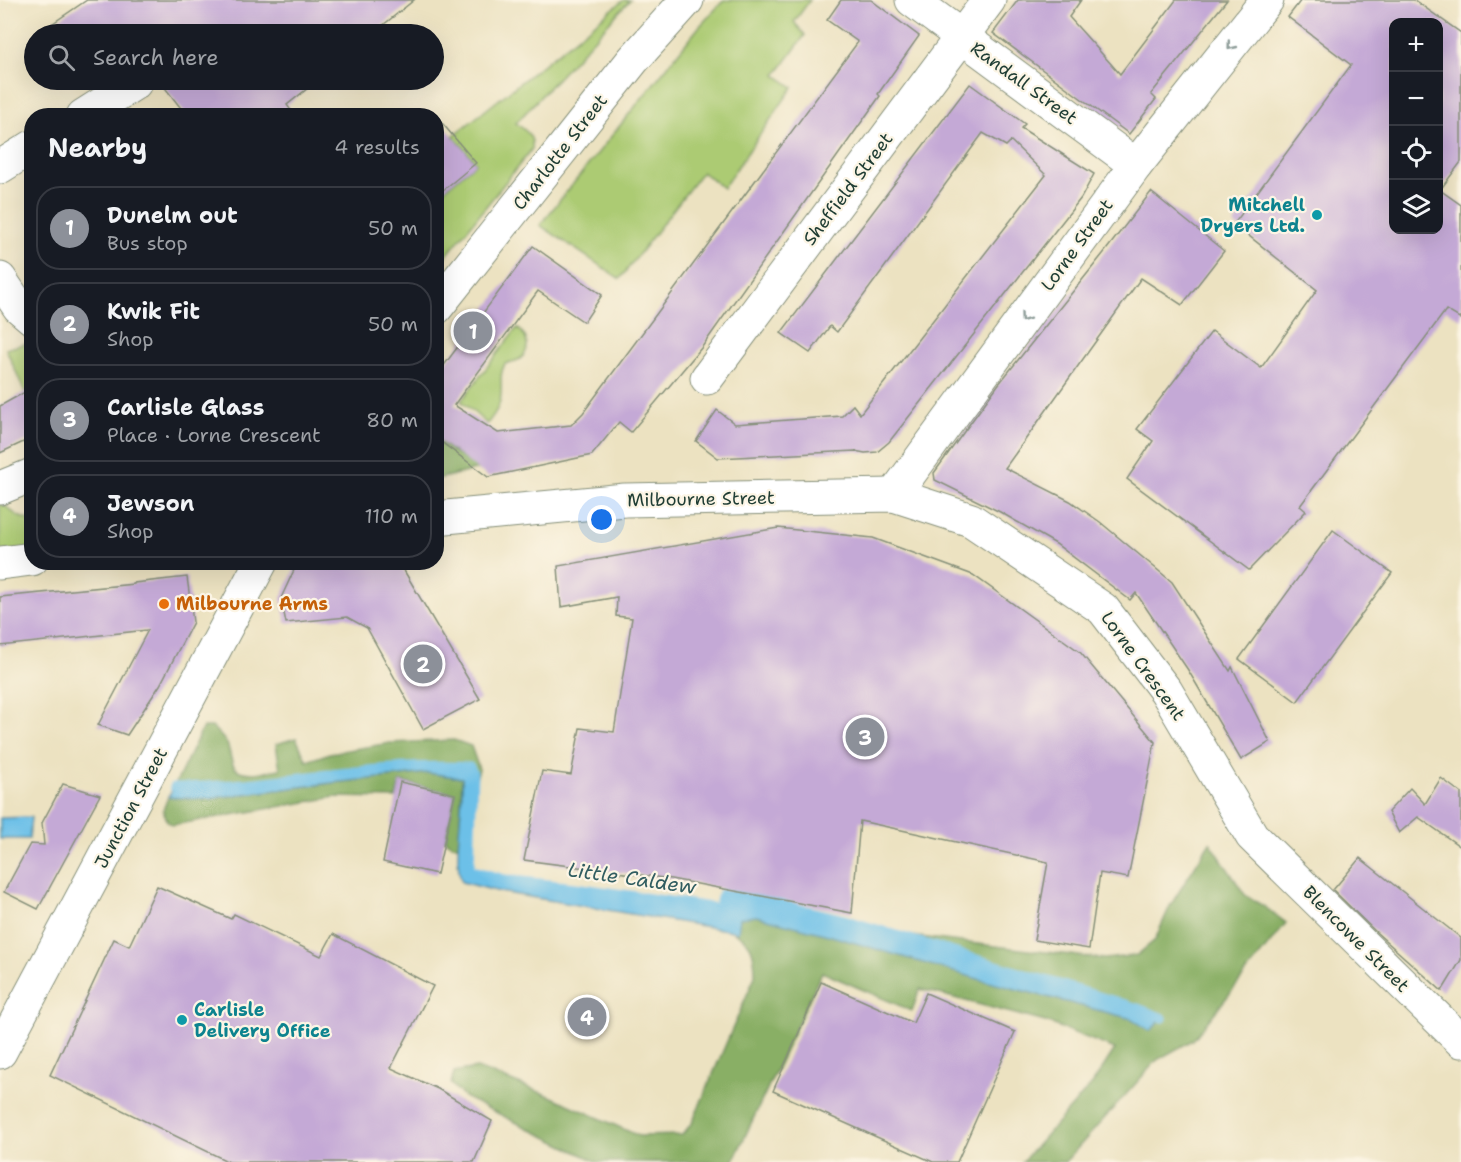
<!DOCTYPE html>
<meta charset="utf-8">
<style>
:root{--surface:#171b24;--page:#20242c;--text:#f1f3f6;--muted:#9ea1a6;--line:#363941;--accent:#8c9099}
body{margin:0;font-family:"Shantell Sans",sans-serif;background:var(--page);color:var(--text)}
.controls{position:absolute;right:18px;top:18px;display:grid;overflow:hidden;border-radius:12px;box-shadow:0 6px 24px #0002}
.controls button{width:54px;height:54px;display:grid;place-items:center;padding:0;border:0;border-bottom:2px solid var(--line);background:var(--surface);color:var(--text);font:30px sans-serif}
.you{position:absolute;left:602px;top:520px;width:21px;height:21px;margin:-15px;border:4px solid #fff;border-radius:50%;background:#1a73e8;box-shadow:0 0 0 9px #1a73e833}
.badge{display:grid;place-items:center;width:39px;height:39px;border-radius:50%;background:var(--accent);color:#fff;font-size:20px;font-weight:700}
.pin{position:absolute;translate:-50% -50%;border:3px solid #fff;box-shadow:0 2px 6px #0006}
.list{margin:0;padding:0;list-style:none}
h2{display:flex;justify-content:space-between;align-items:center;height:78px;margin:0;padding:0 24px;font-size:26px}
h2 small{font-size:20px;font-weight:400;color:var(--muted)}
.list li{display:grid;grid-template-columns:39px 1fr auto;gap:18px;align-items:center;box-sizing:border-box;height:84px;margin:0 12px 12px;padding:0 12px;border:2px solid var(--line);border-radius:24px}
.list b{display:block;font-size:22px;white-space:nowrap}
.list p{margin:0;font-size:20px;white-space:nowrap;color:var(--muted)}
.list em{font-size:20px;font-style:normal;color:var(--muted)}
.icon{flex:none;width:33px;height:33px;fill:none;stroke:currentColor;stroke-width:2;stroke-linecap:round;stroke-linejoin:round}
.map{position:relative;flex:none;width:1461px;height:1162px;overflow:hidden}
.search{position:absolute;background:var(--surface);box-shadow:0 6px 24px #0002;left:24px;top:24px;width:420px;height:66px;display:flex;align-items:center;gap:15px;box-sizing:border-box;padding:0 21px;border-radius:33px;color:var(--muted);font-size:22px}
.panel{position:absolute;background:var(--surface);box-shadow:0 6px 24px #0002;left:24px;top:108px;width:420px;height:462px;border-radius:24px}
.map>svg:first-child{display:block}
.green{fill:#accb73;stroke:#668454;stroke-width:1.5}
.forest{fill:#89af65;stroke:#54764c;stroke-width:1.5}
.water{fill:#6cc0e8;stroke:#467e8e;stroke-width:1.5}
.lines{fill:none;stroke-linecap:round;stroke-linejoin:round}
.stream{stroke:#6cc0e8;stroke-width:9}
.building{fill:#c4a9d6;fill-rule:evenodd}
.minor-casing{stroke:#86907a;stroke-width:35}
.tertiary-casing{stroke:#86907a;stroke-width:35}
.minor{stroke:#fff;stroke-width:33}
.tertiary{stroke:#fff;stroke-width:33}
.oneway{stroke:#8f9e9a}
.culture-dot{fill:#0f9aa8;stroke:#fcf5e5;stroke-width:2}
.food-dot{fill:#e8710a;stroke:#fcf5e5;stroke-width:2}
.labels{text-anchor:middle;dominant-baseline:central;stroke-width:4.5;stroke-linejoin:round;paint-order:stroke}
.street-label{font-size:18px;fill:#1f3d34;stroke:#fcf5e5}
.culture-label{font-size:18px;font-weight:bold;fill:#0d838f;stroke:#fcf5e5;text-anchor:end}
.food-label{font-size:18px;font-weight:bold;fill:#c56008;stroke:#fcf5e5;text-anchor:start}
.water-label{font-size:20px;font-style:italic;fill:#325e61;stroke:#fcf5e5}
</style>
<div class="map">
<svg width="1461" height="1162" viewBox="0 0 1461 1162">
<rect width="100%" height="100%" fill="#fcf5e5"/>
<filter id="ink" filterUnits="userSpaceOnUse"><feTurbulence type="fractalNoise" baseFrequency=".0167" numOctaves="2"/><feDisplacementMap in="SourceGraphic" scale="12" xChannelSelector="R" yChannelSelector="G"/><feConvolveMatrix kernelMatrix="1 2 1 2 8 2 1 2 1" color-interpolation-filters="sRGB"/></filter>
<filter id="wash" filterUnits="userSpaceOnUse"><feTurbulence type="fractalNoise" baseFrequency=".008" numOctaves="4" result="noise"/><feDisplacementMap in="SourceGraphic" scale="24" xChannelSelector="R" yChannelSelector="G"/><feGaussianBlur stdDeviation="1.35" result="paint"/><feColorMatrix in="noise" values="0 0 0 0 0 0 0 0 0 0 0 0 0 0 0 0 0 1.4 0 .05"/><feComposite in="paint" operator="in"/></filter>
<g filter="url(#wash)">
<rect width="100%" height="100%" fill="#ece2c1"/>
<g class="green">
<path d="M 624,0 L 630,0 L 516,123 C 525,131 534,134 532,149 L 447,255 L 437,262 L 437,196 L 476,163 L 453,136 Z"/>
<path d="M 724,0 L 810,0 L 794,22 L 805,35 L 776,75 L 793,87 L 723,188 L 702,172 L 620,279 L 540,225 L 699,27 Z"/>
<path d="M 517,328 C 528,335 532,352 518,360 C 514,362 509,362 505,364 C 499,374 502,382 501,393 C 501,406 494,415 487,424 L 461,401 Z"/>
<path d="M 27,343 L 31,344 L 31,406 L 6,349 Z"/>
<path d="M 0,502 L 18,516 L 31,521 L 32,562 L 0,550 Z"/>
</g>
<g class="forest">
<path d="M 436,440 L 480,469 L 437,479 Z"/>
<path d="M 203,727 L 212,727 C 217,732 223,737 227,744 C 231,752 230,766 238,770 C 249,776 269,771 280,769 L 276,744 L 296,738 L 307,761 L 330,753 L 390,743 L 454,740 L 471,746 L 479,769 L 473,789 L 473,773 L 407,766 L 222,786 L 174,787 Z"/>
<path d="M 428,773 L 462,778 L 459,845 L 452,845 L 445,840 L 455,794 L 400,782 L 396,798 L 335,797 L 173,825 L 167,821 L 163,810 L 168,797 L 205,799 L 331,783 Z"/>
<path d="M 1210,842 L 1245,895 L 1265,907 L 1286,923 L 1193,1040 L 1157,1060 L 1065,1162 L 1022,1162 L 1093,1083 L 1115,1049 L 1049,1023 L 920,989 L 912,1011 L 822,972 L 733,1162 L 597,1162 L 464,1097 L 451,1084 L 454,1072 L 477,1068 L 550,1096 L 639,1136 L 682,1135 L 692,1123 L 755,976 C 755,947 751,940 725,927 L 744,915 L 780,914 L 919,937 L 1105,959 L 1137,955 L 1155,940 L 1170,906 Z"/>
</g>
<g class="water">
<path d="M 434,765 L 470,767 L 473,773 L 471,869 L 505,879 L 576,887 L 718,908 L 722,894 L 747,897 L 841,918 L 1135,1007 L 1163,1018 L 1150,1031 L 1132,1019 L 985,981 L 828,935 L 756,916 L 740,918 L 738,932 L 500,892 L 462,882 C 452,861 464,805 462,778 L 428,773 L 331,783 L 205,799 L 168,797 L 174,787 L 222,786 L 407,766 Z"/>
<path d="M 31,817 L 29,839 L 0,839 L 0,818 Z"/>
</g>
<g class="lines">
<path class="stream" d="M 174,787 C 273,786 371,762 470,767 L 473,773 L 470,869 L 505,879 L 576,887 L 718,908 L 722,894 L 747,897 L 841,918 L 1135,1007 L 1163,1018"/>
</g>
<g id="blocks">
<g class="building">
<path d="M 87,0 L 414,0 L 372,34 L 37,34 Z"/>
<path d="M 841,0 L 871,0 L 919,36 L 878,94 L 880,96 L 702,347 L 631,432 L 619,422 L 592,455 L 488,477 L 436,438 L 436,376 L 533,246 L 602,295 L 584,322 L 538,291 L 454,405 L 498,433 L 571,425 L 583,413 L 858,42 L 827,20 Z"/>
<path d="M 1018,0 L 1081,0 L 1069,17 L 1120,74 L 1176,0 L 1227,0 L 1151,94 L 1156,99 L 1129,134 L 993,33 Z"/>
<path d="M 1301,0 L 1414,0 L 1461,33 L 1461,162 L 1440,190 L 1461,205 L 1461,319 L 1446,310 L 1300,506 L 1306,511 L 1249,570 L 1127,479 L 1153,441 L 1137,429 L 1212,331 L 1261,368 L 1317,290 L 1234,224 L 1351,65 L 1288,17 ZM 1394,22 L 1438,22 L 1438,230 L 1394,230 Z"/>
<path d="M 159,80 L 318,80 L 287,105 L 295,116 L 187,116 Z"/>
<path d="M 970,84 L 1025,124 L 1021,128 L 1094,174 L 1081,198 L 889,442 L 877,452 L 865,453 L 855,451 L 718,458 L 696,441 L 717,410 L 735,424 L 842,416 L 853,405 L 860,414 L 1046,175 L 1011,141 L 1006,146 L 983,133 L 837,332 L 830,326 L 810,353 L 781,333 Z"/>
<path d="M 436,116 L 476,163 L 436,196 Z"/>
<path d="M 1151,192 L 1224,251 L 1182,305 L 1141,278 L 1005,468 L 1070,501 L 1100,522 L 1172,582 L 1230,671 L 1232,667 L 1270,742 L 1241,760 L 1188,670 L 1136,593 L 1130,600 L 1056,544 L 1000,512 L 935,480 L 934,473 L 998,385 L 1103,254 Z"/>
<path d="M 32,388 L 32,438 L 0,453 L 0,406 Z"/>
<path d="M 778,528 L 873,538 L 973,575 L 1080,652 L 1155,742 L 1128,878 L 1100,873 L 1089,949 L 1034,940 L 1048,862 L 860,821 L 852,913 L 671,879 L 524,860 L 542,771 L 571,775 L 580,728 L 614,732 L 632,618 L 616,616 L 617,597 L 561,607 L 558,566 Z"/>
<path d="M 1333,530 L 1392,573 L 1297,702 L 1239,659 Z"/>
<path d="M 360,562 L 399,562 L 480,699 L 423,729 L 367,628 L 347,617 L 286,623 L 281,598 L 295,568 Z"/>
<path d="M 187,577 L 193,622 L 160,685 L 127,735 L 98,725 L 148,630 L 0,646 L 0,597 L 134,584 L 134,583 Z"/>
<path d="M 1441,778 L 1461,793 L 1461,847 L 1418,817 L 1399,833 L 1388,812 L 1410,788 L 1425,804 Z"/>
<path d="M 400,782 L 455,794 L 437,874 L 383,862 Z"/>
<path d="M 63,784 L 100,795 L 38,909 L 4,892 L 30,844 L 44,845 L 42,823 Z"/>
<path d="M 1360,858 L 1461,938 L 1461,960 L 1442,991 L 1377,933 L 1333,890 Z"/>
<path d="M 157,886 L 231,919 L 234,914 L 321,956 L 333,934 L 433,986 L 391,1068 L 438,1089 L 492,1121 L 474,1162 L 229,1162 L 50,1075 L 114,939 L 129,946 Z"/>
<path d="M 821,982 L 913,1023 L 926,993 L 1015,1032 L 957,1162 L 933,1162 L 773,1091 Z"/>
</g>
</g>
</g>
<g filter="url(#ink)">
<use href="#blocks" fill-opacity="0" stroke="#86907a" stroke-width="1.5"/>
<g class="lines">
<defs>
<g id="minor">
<path d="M 912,0 L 1136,165"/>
<path d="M 83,116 L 135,83"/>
<path d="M 0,167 L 32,147"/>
<path d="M 0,279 L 19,307 L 32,318"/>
<path d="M 707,378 L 989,0"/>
<path d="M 0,488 L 32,475"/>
<path d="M 894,495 L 1136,165 L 1267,0"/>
<path d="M 436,518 L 625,500 L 894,495 L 971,520 L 1103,609 L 1166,691 L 1252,836 L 1461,1041"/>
<path d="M 0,563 L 32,559"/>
</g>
<g id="tertiary">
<path d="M 436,308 L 633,60 L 687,0"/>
<path d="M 0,1052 L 261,562"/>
</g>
</defs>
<use href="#minor" class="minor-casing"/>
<use href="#tertiary" class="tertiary-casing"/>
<use href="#minor" class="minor"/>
<use href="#tertiary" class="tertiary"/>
</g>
<defs><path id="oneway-chevron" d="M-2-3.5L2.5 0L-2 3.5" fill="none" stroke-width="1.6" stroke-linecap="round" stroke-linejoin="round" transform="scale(1.5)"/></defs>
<g class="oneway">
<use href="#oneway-chevron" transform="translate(1231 46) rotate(129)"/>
<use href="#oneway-chevron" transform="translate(1024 318) rotate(126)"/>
</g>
</g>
<g class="culture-dot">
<circle cx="1317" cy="215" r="6"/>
<circle cx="182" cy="1020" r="6"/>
</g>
<circle class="food-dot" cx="164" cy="604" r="6"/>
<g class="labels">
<g class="street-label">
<text transform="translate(1024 83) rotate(36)">Randall Street</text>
<text transform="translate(560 152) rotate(-52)">Charlotte Street</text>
<text transform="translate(848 189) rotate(-53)">Sheffield Street</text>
<text transform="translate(1077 245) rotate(-54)">Lorne Street</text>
<text transform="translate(701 499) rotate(-1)">Milbourne Street</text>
<text transform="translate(1143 666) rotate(54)">Lorne Crescent</text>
<text transform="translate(131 808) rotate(-62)">Junction Street</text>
<text transform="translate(1356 939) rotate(45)">Blencowe Street</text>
</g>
<g class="culture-label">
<text x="1305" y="205">Mitchell<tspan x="1305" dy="21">Dryers Ltd.</tspan></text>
<text x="194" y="1010" text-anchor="start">Carlisle<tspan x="194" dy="21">Delivery Office</tspan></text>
</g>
<g class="food-label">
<text x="176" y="604">Milbourne Arms</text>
</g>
<g class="water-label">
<text transform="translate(632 878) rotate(8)">Little Caldew</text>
</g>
</g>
</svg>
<div class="controls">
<button>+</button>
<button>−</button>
<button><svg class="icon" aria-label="locate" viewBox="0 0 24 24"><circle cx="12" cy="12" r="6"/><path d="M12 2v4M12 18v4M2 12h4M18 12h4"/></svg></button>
<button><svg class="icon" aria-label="layers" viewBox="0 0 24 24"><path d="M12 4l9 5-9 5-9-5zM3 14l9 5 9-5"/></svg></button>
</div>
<div class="you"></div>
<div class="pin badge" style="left:473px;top:331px">1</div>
<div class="pin badge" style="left:423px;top:664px">2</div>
<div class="pin badge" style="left:865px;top:737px">3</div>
<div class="pin badge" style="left:587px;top:1017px">4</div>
<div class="search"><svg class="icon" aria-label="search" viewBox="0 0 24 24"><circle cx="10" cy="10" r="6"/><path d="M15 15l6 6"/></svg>Search here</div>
<section class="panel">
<h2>Nearby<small>4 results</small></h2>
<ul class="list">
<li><span class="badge">1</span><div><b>Dunelm out</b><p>Bus stop</p></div><em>50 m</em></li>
<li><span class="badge">2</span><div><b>Kwik Fit</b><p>Shop</p></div><em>50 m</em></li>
<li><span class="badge">3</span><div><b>Carlisle Glass</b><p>Place · Lorne Crescent</p></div><em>80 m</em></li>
<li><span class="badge">4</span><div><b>Jewson</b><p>Shop</p></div><em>110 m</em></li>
</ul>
</section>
</div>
